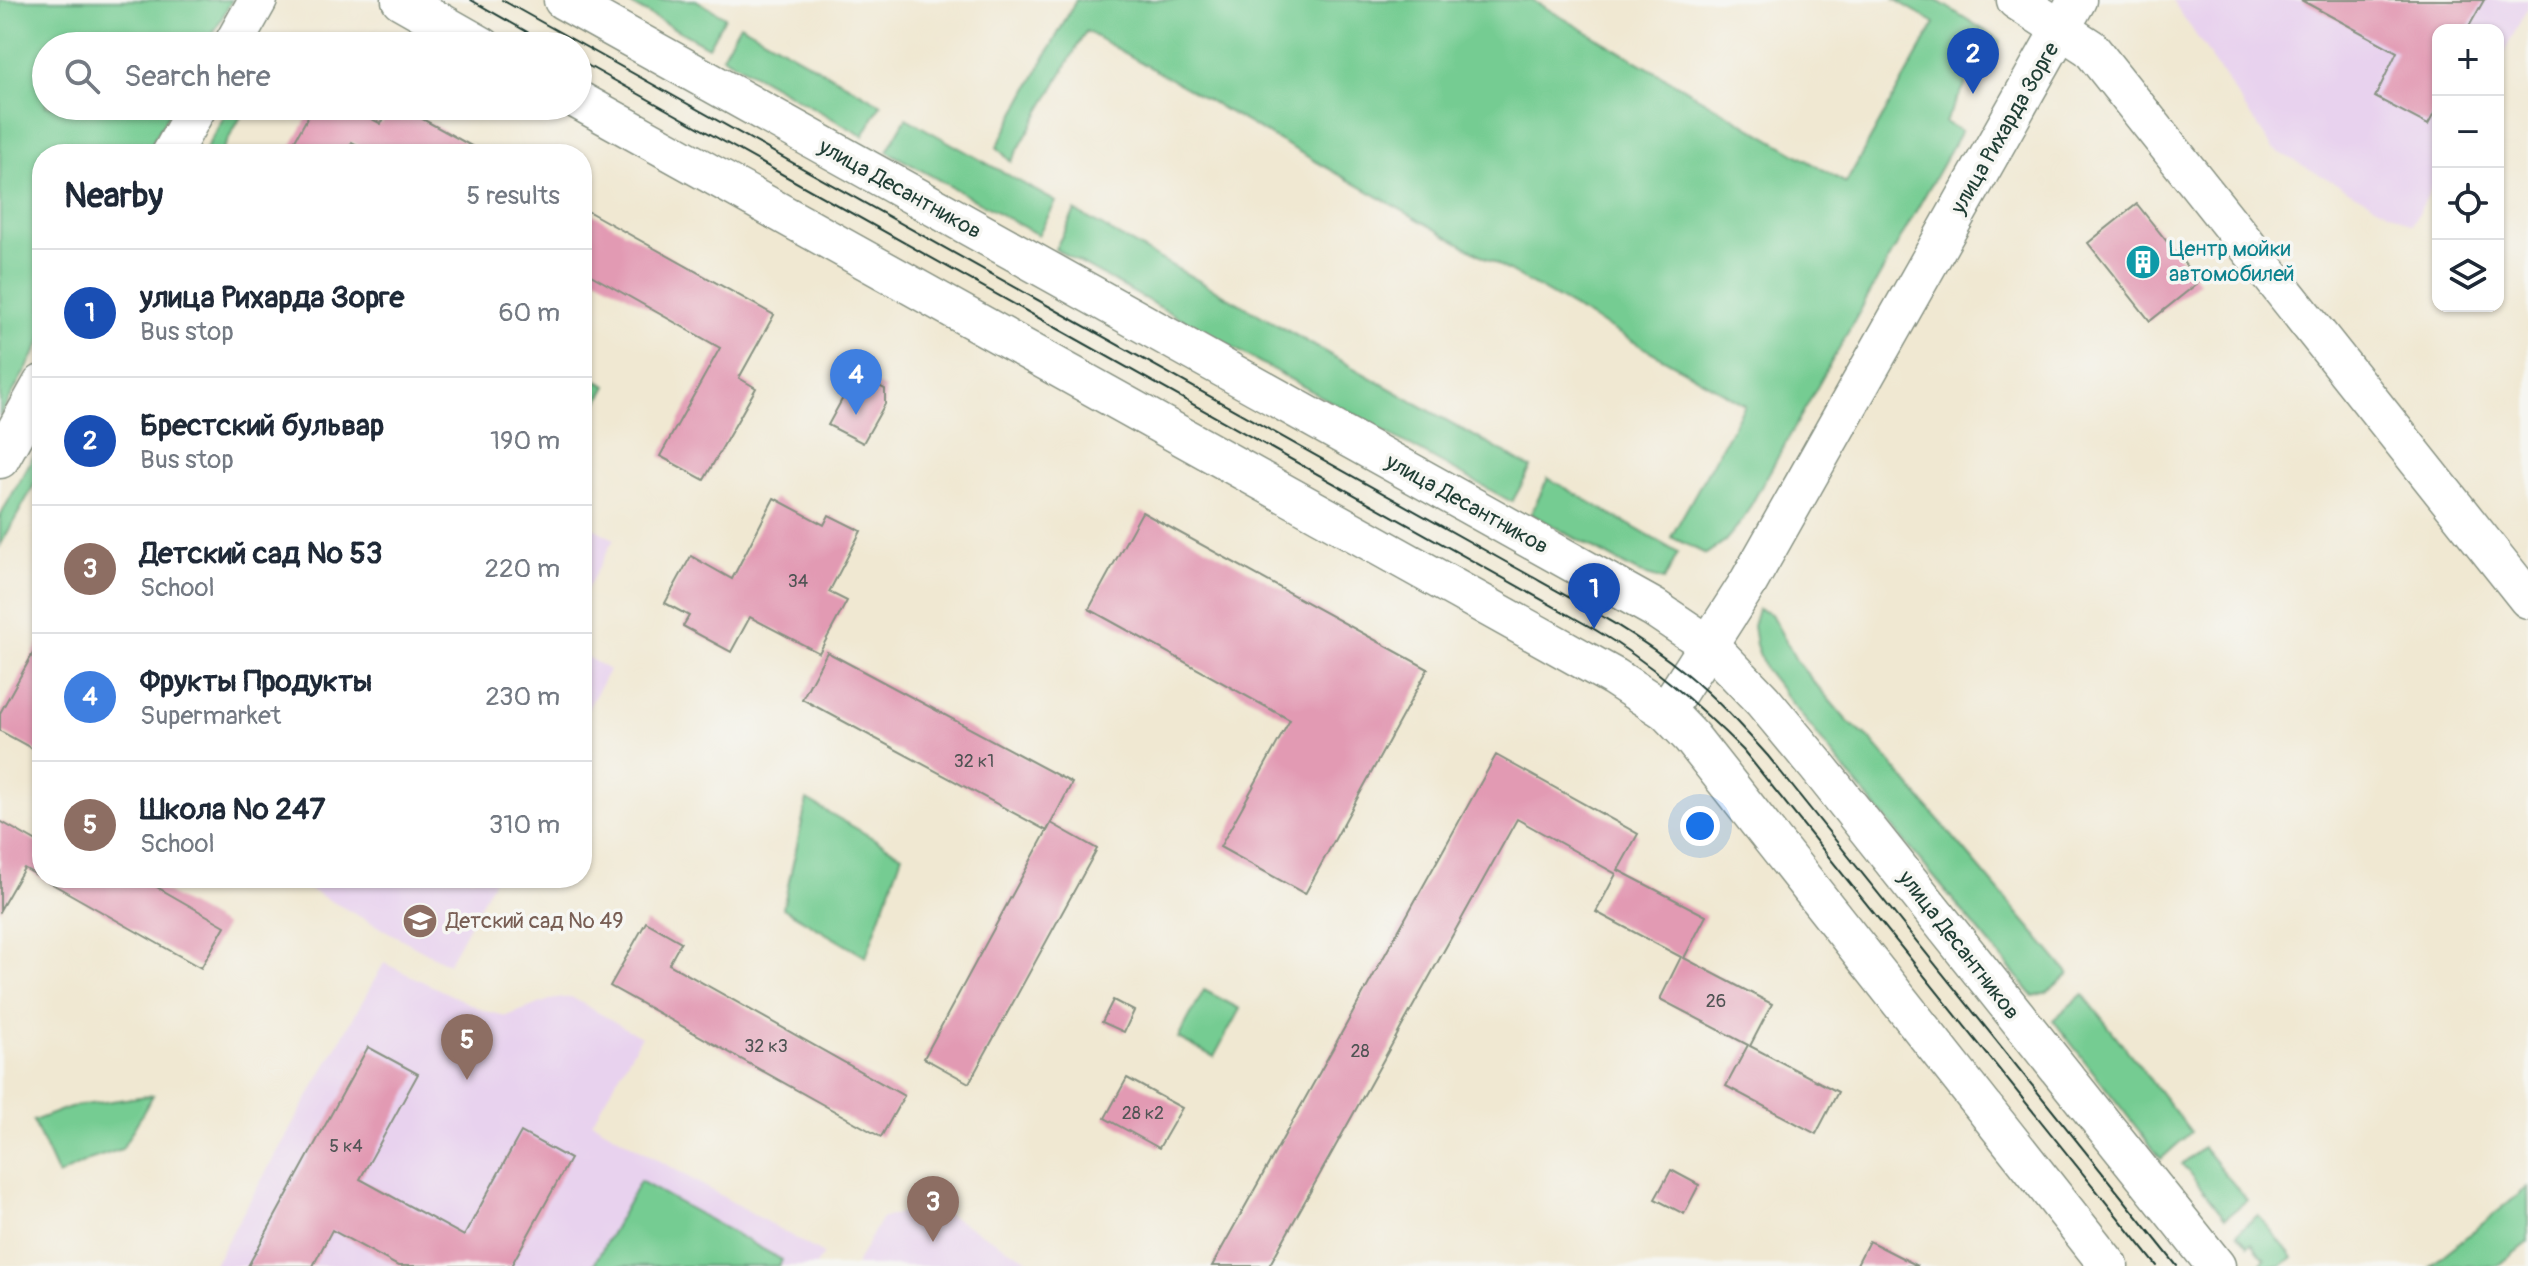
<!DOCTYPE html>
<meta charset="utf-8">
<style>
:root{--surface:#fff;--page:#f6f6f7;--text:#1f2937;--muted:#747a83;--line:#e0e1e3;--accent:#b45309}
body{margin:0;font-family:Pangolin,sans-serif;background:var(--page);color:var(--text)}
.controls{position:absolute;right:24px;top:24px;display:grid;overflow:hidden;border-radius:16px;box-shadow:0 2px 6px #0004}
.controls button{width:72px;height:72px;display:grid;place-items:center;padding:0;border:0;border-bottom:2px solid var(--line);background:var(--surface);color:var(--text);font:40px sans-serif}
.you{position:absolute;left:1700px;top:826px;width:28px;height:28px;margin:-20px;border:6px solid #fff;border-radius:50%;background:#1a73e8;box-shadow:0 0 0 12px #1a73e833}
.badge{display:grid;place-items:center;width:52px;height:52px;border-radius:50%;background:var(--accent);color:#fff;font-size:26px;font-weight:700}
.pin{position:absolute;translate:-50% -66px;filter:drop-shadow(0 2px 4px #0008)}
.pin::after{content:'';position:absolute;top:42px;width:28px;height:24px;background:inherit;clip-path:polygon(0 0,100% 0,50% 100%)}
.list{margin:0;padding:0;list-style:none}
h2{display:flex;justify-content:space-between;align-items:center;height:104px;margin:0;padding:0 32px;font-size:34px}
h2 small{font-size:26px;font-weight:400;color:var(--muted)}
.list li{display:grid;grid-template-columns:52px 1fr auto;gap:24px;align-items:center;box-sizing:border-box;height:128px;padding:0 32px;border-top:2px solid var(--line)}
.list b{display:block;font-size:30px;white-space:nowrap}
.list p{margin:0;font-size:26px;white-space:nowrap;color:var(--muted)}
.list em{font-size:26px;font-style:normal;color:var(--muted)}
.icon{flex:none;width:44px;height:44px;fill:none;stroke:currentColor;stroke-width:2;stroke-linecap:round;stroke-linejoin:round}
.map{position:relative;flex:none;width:2528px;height:1266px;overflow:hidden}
.search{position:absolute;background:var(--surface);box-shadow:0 2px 6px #0004;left:32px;top:32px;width:560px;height:88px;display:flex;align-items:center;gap:20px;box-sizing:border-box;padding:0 28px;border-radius:44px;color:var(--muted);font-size:30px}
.panel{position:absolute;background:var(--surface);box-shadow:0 2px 6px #0004;left:32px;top:144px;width:560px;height:744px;border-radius:32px}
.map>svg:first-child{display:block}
.built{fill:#e8d2ee}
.green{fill:#75cc92;stroke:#4a8463;stroke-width:2}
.building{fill:#e29ab3}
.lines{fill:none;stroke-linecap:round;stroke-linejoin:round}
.minor-casing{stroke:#889283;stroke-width:41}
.minor{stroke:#fff;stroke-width:38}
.tram{stroke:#1f3d34;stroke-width:2}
.labels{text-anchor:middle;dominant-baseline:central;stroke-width:7;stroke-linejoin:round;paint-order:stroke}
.number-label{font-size:18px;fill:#505454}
.street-label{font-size:22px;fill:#1f3d34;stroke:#f6f6f2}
.culture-label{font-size:22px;fill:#0d838f;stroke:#f6f6f2;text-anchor:start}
.education-label{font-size:22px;fill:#785e54;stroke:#f6f6f2;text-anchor:start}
</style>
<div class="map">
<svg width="2528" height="1266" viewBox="0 0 2528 1266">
<rect width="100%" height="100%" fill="#f6f6f2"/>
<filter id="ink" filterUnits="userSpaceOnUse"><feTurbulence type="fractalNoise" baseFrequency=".0125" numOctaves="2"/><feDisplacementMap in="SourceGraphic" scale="16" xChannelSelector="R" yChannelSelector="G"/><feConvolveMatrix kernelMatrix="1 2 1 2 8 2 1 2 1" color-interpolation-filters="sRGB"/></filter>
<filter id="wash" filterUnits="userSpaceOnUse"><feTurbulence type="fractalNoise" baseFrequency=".006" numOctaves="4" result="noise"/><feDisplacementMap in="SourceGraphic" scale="32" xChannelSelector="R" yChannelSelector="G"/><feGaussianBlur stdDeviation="1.8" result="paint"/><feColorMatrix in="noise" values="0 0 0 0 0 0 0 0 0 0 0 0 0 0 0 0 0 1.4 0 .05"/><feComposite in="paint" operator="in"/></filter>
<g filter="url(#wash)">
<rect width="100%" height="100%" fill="#f0e8d2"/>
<g class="built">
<path d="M 2172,0 L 2528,0 L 2528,7 L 2498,64 L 2498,30 L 2438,30 L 2438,176 L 2412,225 L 2273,149 Z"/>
<path d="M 582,522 L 614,539 L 582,598 Z"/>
<path d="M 582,654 L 609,670 L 582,720 Z"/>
<path d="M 288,878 L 495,878 L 448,964 Z"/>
<path d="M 384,963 L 485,1011 L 506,1016 L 550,1000 L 571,997 L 641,1037 L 592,1122 L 823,1254 L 816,1266 L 213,1266 Z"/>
<path d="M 929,1204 L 1039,1266 L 855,1266 L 881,1219 Z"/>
</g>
<g class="green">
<path d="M 0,0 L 232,0 L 206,46 L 46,46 L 46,106 L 173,106 L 146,154 L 42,154 L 42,340 L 0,416 Z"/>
<path d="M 623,0 L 696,0 L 725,17 L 708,47 Z"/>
<path d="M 1076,0 L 1532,0 L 1846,183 L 1935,23 L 1896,0 L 1936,0 L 2000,40 L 1993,71 L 1977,64 L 1945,122 L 1961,131 L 1742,521 L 1725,541 L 1706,554 L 1671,537 L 1745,405 L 1086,31 L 1011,162 L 997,147 Z"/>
<path d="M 740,24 L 881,104 L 863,136 L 722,56 Z"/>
<path d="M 230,106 L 247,106 L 220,154 L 203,154 Z"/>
<path d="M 906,118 L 1056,202 L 1038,235 L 887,151 Z"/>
<path d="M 1075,211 L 1531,468 L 1512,502 L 1055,249 Z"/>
<path d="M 582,373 L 607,386 L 593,412 L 582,407 Z"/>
<path d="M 42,441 L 42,471 L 0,546 L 0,516 Z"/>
<path d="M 1548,478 L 1678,553 L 1664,580 L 1637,572 L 1531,514 Z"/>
<path d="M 1758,609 L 1771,614 L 1797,662 L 1847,721 L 1871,740 L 2069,974 L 2047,992 L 2033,996 L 1840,764 L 1765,669 L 1756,645 L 1753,626 Z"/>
<path d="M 807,800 L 902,855 L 866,957 L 783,908 Z"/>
<path d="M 1204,990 L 1240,1009 L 1214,1057 L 1178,1038 Z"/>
<path d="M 2083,994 L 2191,1132 L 2161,1159 L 2053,1020 Z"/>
<path d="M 153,1095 L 122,1149 L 89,1160 L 58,1176 L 33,1121 L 70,1107 Z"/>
<path d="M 2203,1147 L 2247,1200 L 2225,1218 L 2182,1164 Z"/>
<path d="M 640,1181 L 782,1260 L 779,1266 L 593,1266 Z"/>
<path d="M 2528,1187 L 2528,1242 L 2498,1266 L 2430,1266 Z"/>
<path d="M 2258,1215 L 2293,1257 L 2282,1266 L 2264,1266 L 2261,1263 L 2265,1259 L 2252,1243 L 2248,1246 L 2237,1233 Z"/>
</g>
<g id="blocks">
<g class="building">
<path d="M 2301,0 L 2484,0 L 2467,30 L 2438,30 L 2438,106 L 2428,125 L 2375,97 L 2397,52 Z"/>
<path d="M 314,106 L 348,106 L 381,124 L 391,106 L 399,106 L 486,154 L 374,154 L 352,142 L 345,154 L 287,154 Z"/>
<path d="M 2137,204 L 2199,282 L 2150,321 L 2088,243 Z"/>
<path d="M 582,208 L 774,315 L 739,378 L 756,388 L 704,480 L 660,456 L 720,348 L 582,270 Z"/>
<path d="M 856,374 L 885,389 L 885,404 L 863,443 L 828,425 Z"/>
<path d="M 774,498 L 824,525 L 829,515 L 861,531 L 829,592 L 847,601 L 819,653 L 750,617 L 731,652 L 683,626 L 689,616 L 665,603 L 691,556 L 732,579 Z"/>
<path d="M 1142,512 L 1428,669 L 1305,894 L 1220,847 L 1290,720 L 1089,609 Z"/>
<path d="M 42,637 L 42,754 L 0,731 L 0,713 Z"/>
<path d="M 827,652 L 1072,783 L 1047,831 L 802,699 Z"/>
<path d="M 1496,755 L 1638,834 L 1618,870 L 1706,916 L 1684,958 L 1772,1004 L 1750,1046 L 1838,1092 L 1816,1134 L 1726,1086 L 1748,1045 L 1660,999 L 1681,957 L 1596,912 L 1616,874 L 1517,819 L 1269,1266 L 1212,1266 Z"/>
<path d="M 0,821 L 42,845 L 42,878 L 141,878 L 225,926 L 201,968 L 24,868 L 0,910 Z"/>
<path d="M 1051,823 L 1097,849 L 969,1083 L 924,1058 Z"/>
<path d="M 646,922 L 681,942 L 669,964 L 904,1096 L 881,1137 L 610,986 Z"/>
<path d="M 1113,1000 L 1134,1011 L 1124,1032 L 1102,1022 Z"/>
<path d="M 368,1047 L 418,1074 L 360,1179 L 464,1236 L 521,1132 L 570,1159 L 511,1266 L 398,1266 L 332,1230 L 313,1266 L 248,1266 Z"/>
<path d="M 1127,1078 L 1182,1108 L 1159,1148 L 1105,1118 Z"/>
<path d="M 1671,1170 L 1699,1185 L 1684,1214 L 1655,1199 Z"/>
<path d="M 1869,1241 L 1918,1266 L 1856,1266 Z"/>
</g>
</g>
</g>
<g filter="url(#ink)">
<use href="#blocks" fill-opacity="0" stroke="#889283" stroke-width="2"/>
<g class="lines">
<defs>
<g id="minor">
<path d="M 401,0 L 482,46"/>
<path d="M 563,0 L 1654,608 L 1709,645 L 1763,701 L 1817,766 L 2216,1266"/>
<path d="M 2016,0 L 2090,48 L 2528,599"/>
<path d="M 232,46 L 258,0"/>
<path d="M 578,100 L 1614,677 L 1666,711 L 1691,737 L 2109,1266"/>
<path d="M 171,154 L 198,106"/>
<path d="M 0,459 L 42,384"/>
<path d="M 1666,711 L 1748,583 L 2077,0"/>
</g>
</defs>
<use href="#minor" class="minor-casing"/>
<use href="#minor" class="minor"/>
<g class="tram">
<path d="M 471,0 L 552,46"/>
<path d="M 502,0 L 1529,575 C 1583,605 1637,634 1685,673 C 1716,698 1742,727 1768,756 L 2177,1266"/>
<path d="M 578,60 L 1594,629 C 1651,663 1697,704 1743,750 L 2157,1266"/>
</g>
</g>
</g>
<defs>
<symbol id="building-disc" viewBox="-11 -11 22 22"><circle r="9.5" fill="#0f9aa8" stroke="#f6f6f2"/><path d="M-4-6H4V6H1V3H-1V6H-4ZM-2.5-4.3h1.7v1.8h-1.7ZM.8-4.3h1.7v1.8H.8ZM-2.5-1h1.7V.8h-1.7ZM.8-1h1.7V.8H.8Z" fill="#fff"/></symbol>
<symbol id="school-disc" viewBox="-11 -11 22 22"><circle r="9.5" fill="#8d6e63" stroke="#f6f6f2"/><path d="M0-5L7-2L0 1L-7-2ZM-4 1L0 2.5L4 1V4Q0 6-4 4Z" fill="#fff"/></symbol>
</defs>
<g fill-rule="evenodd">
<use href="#building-disc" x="2123" y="242" width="40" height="40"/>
<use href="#school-disc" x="400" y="901" width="40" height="40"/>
</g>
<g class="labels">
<g class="number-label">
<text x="798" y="581">34</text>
<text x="974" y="761">32 к1</text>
<text x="1716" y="1001">26</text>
<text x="766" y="1046">32 к3</text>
<text x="1360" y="1051">28</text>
<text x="1143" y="1113">28 к2</text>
<text x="346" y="1146">5 к4</text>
</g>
<g class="street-label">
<text transform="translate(2005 128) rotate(-60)">улица Рихарда Зорге</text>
<text transform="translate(900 189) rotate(29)">улица Десантников</text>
<text transform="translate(1467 504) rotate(29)">улица Десантников</text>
<text transform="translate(1959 945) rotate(52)">улица Десантников</text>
</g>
<g class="culture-label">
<text x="2169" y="249">Центр мойки<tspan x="2169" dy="25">автомобилей</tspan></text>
</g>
<g class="education-label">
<text x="446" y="921">Детский сад № 49</text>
</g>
</g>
</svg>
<div class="controls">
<button>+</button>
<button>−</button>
<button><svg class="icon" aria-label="locate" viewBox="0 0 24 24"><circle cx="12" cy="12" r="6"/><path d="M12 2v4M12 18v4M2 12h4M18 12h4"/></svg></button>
<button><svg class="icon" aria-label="layers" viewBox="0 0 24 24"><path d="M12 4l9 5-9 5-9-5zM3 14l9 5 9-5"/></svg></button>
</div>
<div class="you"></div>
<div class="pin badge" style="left:1594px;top:629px;background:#1a4fb4">1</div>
<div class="pin badge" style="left:1973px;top:94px;background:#1a4fb4">2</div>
<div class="pin badge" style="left:933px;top:1242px;background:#8d6e63">3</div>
<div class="pin badge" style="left:856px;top:415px;background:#3f7fe0">4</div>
<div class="pin badge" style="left:467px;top:1080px;background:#8d6e63">5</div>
<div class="search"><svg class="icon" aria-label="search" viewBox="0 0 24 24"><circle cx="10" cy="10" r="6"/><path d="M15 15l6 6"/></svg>Search here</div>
<section class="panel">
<h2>Nearby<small>5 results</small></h2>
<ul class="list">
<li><span class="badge" style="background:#1a4fb4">1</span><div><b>улица Рихарда Зорге</b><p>Bus stop</p></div><em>60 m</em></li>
<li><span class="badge" style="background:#1a4fb4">2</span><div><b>Брестский бульвар</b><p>Bus stop</p></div><em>190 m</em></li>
<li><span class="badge" style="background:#8d6e63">3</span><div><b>Детский сад № 53</b><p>School</p></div><em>220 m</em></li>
<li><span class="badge" style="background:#3f7fe0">4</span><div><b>Фрукты Продукты</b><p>Supermarket</p></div><em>230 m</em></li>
<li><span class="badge" style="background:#8d6e63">5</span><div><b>Школа № 247</b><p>School</p></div><em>310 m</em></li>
</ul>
</section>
</div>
